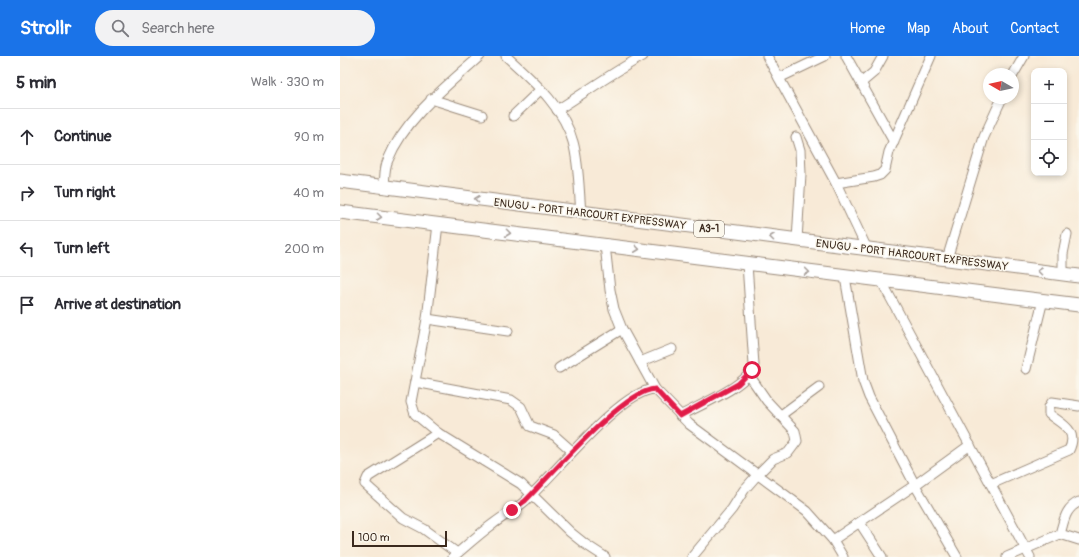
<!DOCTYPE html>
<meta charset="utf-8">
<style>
:root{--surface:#fff;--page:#f2f2f3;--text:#2b2b33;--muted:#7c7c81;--line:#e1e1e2;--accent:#1a73e8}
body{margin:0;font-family:Pangolin,sans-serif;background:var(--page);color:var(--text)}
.controls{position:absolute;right:12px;top:12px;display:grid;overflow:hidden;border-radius:8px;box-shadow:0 2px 6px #0003}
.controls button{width:36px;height:36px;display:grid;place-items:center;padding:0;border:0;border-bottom:1px solid var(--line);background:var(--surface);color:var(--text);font:20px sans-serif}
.compass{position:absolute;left:643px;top:12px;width:36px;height:36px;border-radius:50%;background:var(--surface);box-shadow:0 2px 6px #0003;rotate:279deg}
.scale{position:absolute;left:12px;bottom:10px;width:95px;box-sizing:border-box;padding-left:4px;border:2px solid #3b2a1e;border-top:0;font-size:11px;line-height:14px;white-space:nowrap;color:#3b2a1e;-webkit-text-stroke:3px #fbf7ec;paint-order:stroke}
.stop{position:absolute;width:12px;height:12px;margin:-9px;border:3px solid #e11d48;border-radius:50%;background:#fff}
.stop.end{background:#e11d48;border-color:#fff;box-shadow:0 1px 4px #0008}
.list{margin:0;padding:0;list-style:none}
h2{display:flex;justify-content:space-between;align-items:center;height:52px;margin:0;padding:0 16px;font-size:17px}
h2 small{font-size:13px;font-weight:400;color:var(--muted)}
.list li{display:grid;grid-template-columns:26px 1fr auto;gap:12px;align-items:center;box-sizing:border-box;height:56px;padding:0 16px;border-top:1px solid var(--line)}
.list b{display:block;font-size:15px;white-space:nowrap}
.list em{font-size:13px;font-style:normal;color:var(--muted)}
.icon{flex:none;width:22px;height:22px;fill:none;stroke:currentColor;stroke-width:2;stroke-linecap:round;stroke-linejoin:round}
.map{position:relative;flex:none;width:739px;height:501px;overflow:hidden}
header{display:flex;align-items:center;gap:24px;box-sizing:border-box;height:56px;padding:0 20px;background:var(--accent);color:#fff}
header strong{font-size:19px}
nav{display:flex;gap:22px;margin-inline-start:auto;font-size:14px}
.search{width:280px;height:36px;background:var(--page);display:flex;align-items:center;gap:10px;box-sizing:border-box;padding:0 14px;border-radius:22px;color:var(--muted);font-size:15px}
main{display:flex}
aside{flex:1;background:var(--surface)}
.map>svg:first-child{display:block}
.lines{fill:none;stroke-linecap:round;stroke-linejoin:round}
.minor-casing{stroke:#9a8a7a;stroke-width:11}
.highway-casing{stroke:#9a8a7a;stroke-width:15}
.minor{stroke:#fff;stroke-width:9}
.highway{stroke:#fff;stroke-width:13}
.oneway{stroke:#a79f9a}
.route{stroke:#e11d48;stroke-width:5}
.labels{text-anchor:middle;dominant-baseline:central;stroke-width:3;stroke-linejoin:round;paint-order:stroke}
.shield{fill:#fbf7ec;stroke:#75685c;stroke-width:1}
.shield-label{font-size:10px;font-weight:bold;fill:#3b2a1e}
.street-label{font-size:11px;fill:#3b2a1e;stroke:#fbf7ec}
</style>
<header>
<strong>Strollr</strong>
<div class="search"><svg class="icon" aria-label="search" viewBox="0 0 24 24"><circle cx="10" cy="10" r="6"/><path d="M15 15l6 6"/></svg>Search here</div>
<nav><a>Home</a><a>Map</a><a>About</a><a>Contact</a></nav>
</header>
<main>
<aside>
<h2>5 min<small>Walk · 330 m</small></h2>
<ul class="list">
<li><svg class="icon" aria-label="ahead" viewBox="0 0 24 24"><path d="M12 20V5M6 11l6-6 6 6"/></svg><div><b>Continue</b></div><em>90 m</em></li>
<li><svg class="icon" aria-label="right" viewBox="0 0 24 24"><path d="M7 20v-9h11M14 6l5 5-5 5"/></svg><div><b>Turn right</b></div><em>40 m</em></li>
<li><svg class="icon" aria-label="left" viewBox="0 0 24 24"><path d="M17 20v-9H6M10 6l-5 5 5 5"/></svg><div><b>Turn left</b></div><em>200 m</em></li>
<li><svg class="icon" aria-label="arrive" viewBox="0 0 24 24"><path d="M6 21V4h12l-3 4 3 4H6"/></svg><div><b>Arrive at destination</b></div></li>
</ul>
</aside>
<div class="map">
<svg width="739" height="501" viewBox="0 0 739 501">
<rect width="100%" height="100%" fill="#fbf7ec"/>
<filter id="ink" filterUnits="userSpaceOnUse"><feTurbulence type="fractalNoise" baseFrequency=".025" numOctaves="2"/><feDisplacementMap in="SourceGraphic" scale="8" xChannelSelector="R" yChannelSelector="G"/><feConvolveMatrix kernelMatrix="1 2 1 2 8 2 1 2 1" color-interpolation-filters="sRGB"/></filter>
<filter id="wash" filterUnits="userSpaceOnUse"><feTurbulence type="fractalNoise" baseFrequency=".012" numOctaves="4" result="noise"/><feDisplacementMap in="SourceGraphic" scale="16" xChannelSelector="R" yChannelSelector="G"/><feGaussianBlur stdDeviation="0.9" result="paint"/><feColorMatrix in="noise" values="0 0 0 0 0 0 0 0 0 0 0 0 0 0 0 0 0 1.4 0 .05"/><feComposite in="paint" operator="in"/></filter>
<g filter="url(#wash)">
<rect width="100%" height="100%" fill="#f8ead7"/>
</g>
<g filter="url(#ink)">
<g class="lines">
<defs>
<g id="minor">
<path d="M 166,0 C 192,24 224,51 233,86 C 239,107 239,135 241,157"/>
<path d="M 427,0 L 496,127 L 527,193"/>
<path d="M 506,0 L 554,86"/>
<path d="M 673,19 L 684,0"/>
<path d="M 439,22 L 485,0"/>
<path d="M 521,27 L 534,16 L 543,0"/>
<path d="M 91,43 L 142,59"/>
<path d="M 217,54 C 246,36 273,16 303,0"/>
<path d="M 173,60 L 200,34"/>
<path d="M 456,81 L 460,94 L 461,118 L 457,184"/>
<path d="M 496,127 L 534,121 L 540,119 L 545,114 L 549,96 L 591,0"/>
<path d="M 44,131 C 45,122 44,112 48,104 C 65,62 107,30 140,0"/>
<path d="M 98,168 L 87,263 L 71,346 L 75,358 L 98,377 L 181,428 L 230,476 L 245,488 L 265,501"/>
<path d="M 265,189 L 270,234 L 274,253 L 282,273 L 315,333 L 349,368 L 467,455 L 493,484 L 503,501"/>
<path d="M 607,203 L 644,81 L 662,42"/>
<path d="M 723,218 L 723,198 L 727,178"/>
<path d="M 505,221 L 523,325 L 529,341 L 575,429 L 617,501"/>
<path d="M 542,226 L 690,501"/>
<path d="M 87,263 L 168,275"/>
<path d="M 300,306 L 332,293"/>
<path d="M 219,312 L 282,273"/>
<path d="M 686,313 L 703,244"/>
<path d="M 75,326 L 171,344 L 181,351 L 190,370 L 214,379 L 232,395"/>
<path d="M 441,359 L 479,331"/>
<path d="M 340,360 C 359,349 408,330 414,309 L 407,208"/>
<path d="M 98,377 L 28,421 L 25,428 L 63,462 L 84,473 L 117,497"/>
<path d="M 651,428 L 729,394 C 739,374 721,368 709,358 L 709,351 L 712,346 L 739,350"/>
<path d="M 520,467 L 542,501"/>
<path d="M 720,478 C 724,465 725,452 739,446"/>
<path d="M 493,484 L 575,429 L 630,389"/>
<path d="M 113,501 C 126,490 139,478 153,468 C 163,460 175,454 185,445 C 213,421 280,334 315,333"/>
<path d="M 352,501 L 392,453 L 404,434 L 418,418 L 433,403 L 448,397 L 457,385 L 455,375 L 427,345 L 409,319"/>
<path d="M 667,501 L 720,478 L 739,484"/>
</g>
<g id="highway">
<path d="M 0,125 L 739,220"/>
<path d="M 0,156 L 739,249"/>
</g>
</defs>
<use href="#minor" class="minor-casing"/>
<use href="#highway" class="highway-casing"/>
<use href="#minor" class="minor"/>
<use href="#highway" class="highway"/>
</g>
<defs><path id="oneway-chevron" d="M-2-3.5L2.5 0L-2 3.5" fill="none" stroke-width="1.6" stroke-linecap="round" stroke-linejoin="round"/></defs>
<g class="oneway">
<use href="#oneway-chevron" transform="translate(137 143) rotate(-173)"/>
<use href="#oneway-chevron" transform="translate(39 161) rotate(7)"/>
<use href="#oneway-chevron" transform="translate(168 177) rotate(7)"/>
<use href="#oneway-chevron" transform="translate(432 181) rotate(-173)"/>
<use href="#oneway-chevron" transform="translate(297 193) rotate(7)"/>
<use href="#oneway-chevron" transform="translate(700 215) rotate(-173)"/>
<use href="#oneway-chevron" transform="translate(467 216) rotate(7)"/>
</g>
</g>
<g class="lines" filter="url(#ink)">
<path class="route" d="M 172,454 L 185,445 C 209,421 284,334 315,333 L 340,360 L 398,328 L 412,314"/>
</g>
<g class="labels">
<rect class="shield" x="354" y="165" width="30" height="16" rx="3"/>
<g class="shield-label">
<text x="369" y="173">A3-1</text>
</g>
<g class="street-label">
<text transform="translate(250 158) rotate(7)">ENUGU - PORT HARCOURT EXPRESSWAY</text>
<text transform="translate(572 199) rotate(7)">ENUGU - PORT HARCOURT EXPRESSWAY</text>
</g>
</g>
</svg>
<div class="controls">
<button>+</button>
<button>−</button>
<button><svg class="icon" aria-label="locate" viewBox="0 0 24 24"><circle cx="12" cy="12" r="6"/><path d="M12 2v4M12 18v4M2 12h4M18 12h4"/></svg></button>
</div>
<svg class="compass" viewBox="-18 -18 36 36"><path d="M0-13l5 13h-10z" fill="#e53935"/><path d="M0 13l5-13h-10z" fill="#7c7c81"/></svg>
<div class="scale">100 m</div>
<div class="stop" style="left:412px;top:314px"></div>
<div class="stop end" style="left:172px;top:454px"></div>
</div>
</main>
